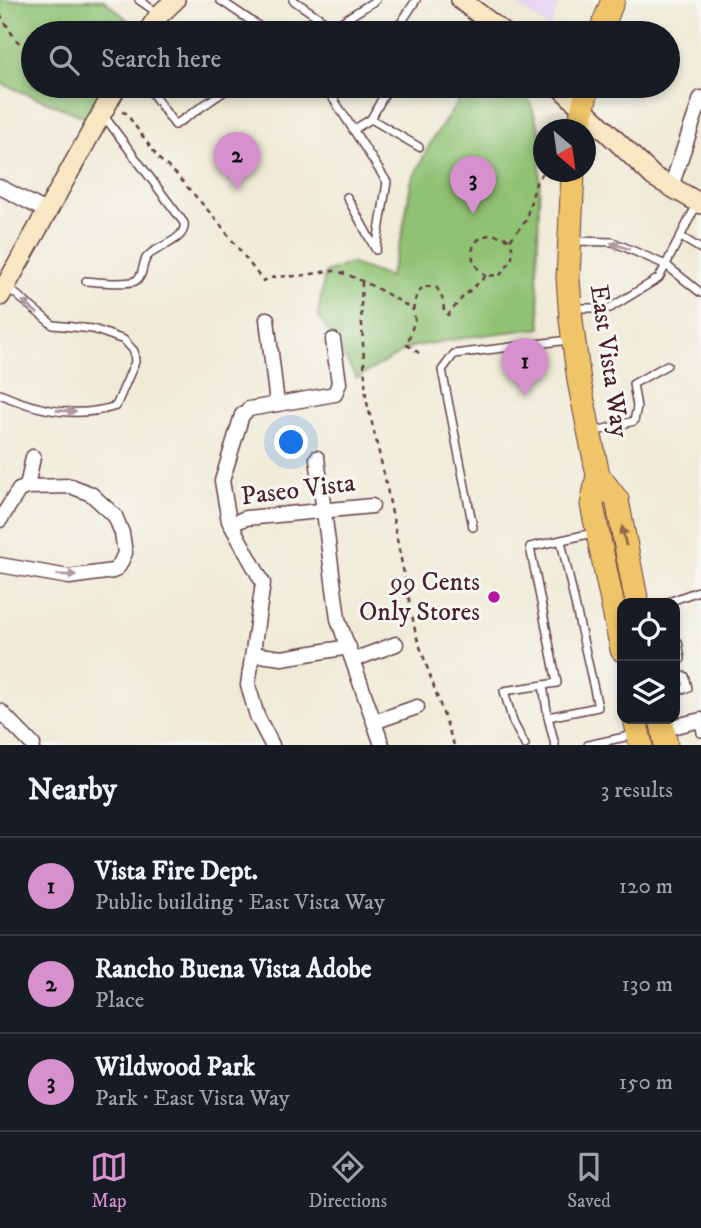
<!DOCTYPE html>
<meta charset="utf-8">
<style>
:root{--surface:#171b24;--page:#20242c;--text:#f1f3f6;--muted:#9ea1a6;--line:#363941;--accent:#d690ce}
body{margin:0;font-family:"IM FELL DW Pica",serif;background:var(--page);color:var(--text)}
.controls{position:absolute;right:21px;bottom:21px;display:grid;overflow:hidden;border-radius:14px;box-shadow:0 4px 10px #0003}
.controls button{width:63px;height:63px;display:grid;place-items:center;padding:0;border:0;border-bottom:2px solid var(--line);background:var(--surface);color:var(--text);font:35px sans-serif}
.compass{position:absolute;left:533px;top:119px;width:63px;height:63px;border-radius:50%;background:var(--surface);box-shadow:0 4px 10px #0003;rotate:151deg}
.you{position:absolute;left:292px;top:443px;width:24px;height:24px;margin:-18px;border:5px solid #fff;border-radius:50%;background:#1a73e8;box-shadow:0 0 0 10px #1a73e833}
.badge{display:grid;place-items:center;width:46px;height:46px;border-radius:50%;background:var(--accent);color:#111;font-size:23px;font-weight:700}
.pin{position:absolute;translate:-50% -58px;filter:drop-shadow(0 2px 4px #0008)}
.pin::after{content:'';position:absolute;top:37px;width:24px;height:21px;background:inherit;clip-path:polygon(0 0,100% 0,50% 100%)}
.list{margin:0;padding:0;list-style:none}
h2{display:flex;justify-content:space-between;align-items:center;height:91px;margin:0;padding:0 28px;font-size:30px}
h2 small{font-size:23px;font-weight:400;color:var(--muted)}
.list li{display:grid;grid-template-columns:46px 1fr auto;gap:21px;align-items:center;box-sizing:border-box;height:98px;padding:0 28px;border-top:2px solid var(--line)}
.list b{display:block;font-size:26px;white-space:nowrap}
.list p{margin:0;font-size:23px;white-space:nowrap;color:var(--muted)}
.list em{font-size:23px;font-style:normal;color:var(--muted)}
.icon{flex:none;width:38px;height:38px;fill:none;stroke:currentColor;stroke-width:2;stroke-linecap:round;stroke-linejoin:round}
.map{position:relative;flex:none;width:701px;height:745px;overflow:hidden}
.search{position:absolute;background:var(--surface);box-shadow:0 4px 10px #0003;left:21px;right:21px;top:21px;height:77px;display:flex;align-items:center;gap:18px;box-sizing:border-box;padding:0 24px;border-radius:38px;color:var(--muted);font-size:26px}
.sheet{height:385px;background:var(--surface)}
nav{display:flex;justify-content:space-around;align-items:center;box-sizing:border-box;height:98px;border-top:2px solid var(--line);background:var(--surface);font-size:19px;color:var(--muted)}
nav a{display:grid;justify-items:center;gap:4px}
nav .on{color:var(--accent)}
.map>svg:first-child{display:block}
.built{fill:#e6d3f0}
.green{fill:#90c273;stroke:#6d704f;stroke-width:2}
.lines{fill:none;stroke-linecap:round;stroke-linejoin:round}
.lane-casing{stroke:#633e45;stroke-width:10}
.street-casing{stroke:#633e45;stroke-width:17}
.secondary-casing{stroke:#633e45;stroke-width:22}
.primary-casing{stroke:#633e45;stroke-width:25}
.path{stroke:#633e45;stroke-width:2.5;stroke-dasharray:5 5;stroke-linecap:butt}
.lane{stroke:#fff;stroke-width:7}
.street{stroke:#fff;stroke-width:14}
.secondary{stroke:#f9e7c3;stroke-width:19}
.primary{stroke:#f0c469;stroke-width:23}
.oneway{fill:#ae9aa0}
.oneway2{fill:#956947}
.poi-dot{fill:#b5179e;stroke:#f6f6f2;stroke-width:2.5}
.labels{text-anchor:middle;dominant-baseline:central;stroke-width:6;stroke-linejoin:round;paint-order:stroke}
.street-label{font-size:26px;fill:#4a1f2b;stroke:#f6f6f2}
.poi-label{font-size:26px;fill:#4a1f2b;stroke:#f6f6f2;text-anchor:end}
</style>
<div class="map">
<svg width="701" height="745" viewBox="0 0 701 745">
<rect width="100%" height="100%" fill="#f6f6f2"/>
<filter id="ink" filterUnits="userSpaceOnUse"><feTurbulence type="fractalNoise" baseFrequency=".0143" numOctaves="2"/><feDisplacementMap in="SourceGraphic" scale="14" xChannelSelector="R" yChannelSelector="G"/><feConvolveMatrix kernelMatrix="1 2 1 2 8 2 1 2 1" color-interpolation-filters="sRGB"/></filter>
<filter id="wash" filterUnits="userSpaceOnUse"><feTurbulence type="fractalNoise" baseFrequency=".00686" numOctaves="4" result="noise"/><feDisplacementMap in="SourceGraphic" scale="28" xChannelSelector="R" yChannelSelector="G"/><feGaussianBlur stdDeviation="1.57" result="paint"/><feColorMatrix in="noise" values="0 0 0 0 0 0 0 0 0 0 0 0 0 0 0 0 0 1.4 0 .05"/><feComposite in="paint" operator="in"/></filter>
<g filter="url(#wash)">
<rect width="100%" height="100%" fill="#f0ebd7"/>
<path class="built" d="M 511,0 L 561,0 L 550,29 Z"/>
<g class="green">
<path d="M 0,0 L 104,0 L 137,28 L 134,33 L 33,33 L 33,86 L 104,86 L 87,118 L 0,83 Z"/>
<path d="M 469,86 L 517,86 L 530,102 L 541,134 L 537,273 L 541,328 L 474,336 L 411,347 L 357,378 L 318,315 L 325,273 L 350,263 L 389,277 L 402,236 L 411,182 L 432,140 Z"/>
</g>
</g>
<g filter="url(#ink)">
<g class="lines">
<defs>
<g id="lane">
<path d="M 139,0 L 159,14"/>
<path d="M 220,0 L 269,33"/>
<path d="M 293,0 L 333,27 L 337,33"/>
<path d="M 333,27 L 376,0"/>
<path d="M 95,33 L 97,31 L 102,33"/>
<path d="M 383,33 L 401,23"/>
<path d="M 403,33 L 401,23 L 416,0"/>
<path d="M 147,86 L 175,125 L 232,86"/>
<path d="M 325,86 L 387,182 L 376,250 L 347,197"/>
<path d="M 389,86 L 371,119 L 419,147"/>
<path d="M 353,130 L 371,119"/>
<path d="M 681,237 L 701,249"/>
<path d="M 574,241 L 613,242 L 666,265 L 701,293"/>
<path d="M 86,281 C 98,282 125,285 135,281 C 146,275 140,261 150,254 C 161,245 187,239 184,223 L 104,116"/>
<path d="M 574,308 L 610,308 L 659,278 L 697,204"/>
<path d="M 0,394 C 36,410 77,419 116,406 L 135,362 L 134,351 L 124,340 L 93,329 L 53,325 L 6,286"/>
<path d="M 593,432 L 634,421 L 637,407 L 633,384 L 667,365"/>
<path d="M 473,527 L 442,370 L 454,354 L 569,340"/>
<path d="M 666,603 L 701,590"/>
<path d="M 675,643 L 678,642 L 681,659"/>
<path d="M 543,685 L 548,717 L 598,707 L 561,541"/>
<path d="M 675,690 L 688,688 L 685,676"/>
<path d="M 548,717 L 555,745"/>
<path d="M 699,721 L 701,733"/>
<path d="M 525,745 L 513,722 L 504,691 L 557,683 L 530,547 L 593,533"/>
<path d="M 588,745 L 634,735"/>
</g>
<g id="street">
<path d="M 0,187 L 46,211"/>
<path d="M 671,187 L 701,98"/>
<path d="M 267,319 L 277,404"/>
<path d="M 317,458 L 338,619 L 382,745"/>
<path d="M 27,487 L 33,457"/>
<path d="M 0,520 L 19,490 L 27,487 L 71,486 L 91,494 L 115,516 L 122,533 L 125,553 L 119,566 L 113,571 L 69,577 L 0,565"/>
<path d="M 231,524 L 246,518 L 372,506"/>
<path d="M 253,654 L 282,658 L 349,647"/>
<path d="M 353,660 L 396,644"/>
<path d="M 0,711 L 33,745"/>
<path d="M 374,722 L 417,707"/>
<path d="M 663,729 L 701,720"/>
<path d="M 272,745 L 257,716 L 248,685 L 263,583 L 229,521 L 222,481 L 242,415 L 249,409 L 335,394 L 339,383 L 333,340"/>
</g>
<g id="secondary">
<path d="M 461,0 L 504,33"/>
<path d="M 147,33 L 159,15 L 175,0"/>
<path d="M 559,86 L 654,177 L 701,204"/>
<path d="M 0,296 L 117,86"/>
</g>
<g id="primary">
<path d="M 600,33 L 613,0"/>
<path d="M 578,130 L 588,86"/>
<path d="M 573,172 L 568,278 L 571,320 L 579,381 L 598,475 L 592,505 L 622,650"/>
<path d="M 598,475 L 617,500 L 637,603"/>
<path d="M 635,719 L 641,745"/>
<path d="M 661,719 L 666,745"/>
</g>
</defs>
<use href="#lane" class="lane-casing"/>
<use href="#street" class="street-casing"/>
<use href="#secondary" class="secondary-casing"/>
<use href="#primary" class="primary-casing"/>
<g class="path">
<path d="M 0,14 L 15,39 L 33,55"/>
<path d="M 73,86 L 94,98"/>
<path d="M 122,112 L 126,113 L 159,159 L 176,174 L 219,223 L 263,281 C 275,275 282,277 295,276 C 308,276 321,271 334,271 C 349,272 400,300 413,310"/>
<path d="M 486,276 C 457,255 478,222 510,240"/>
<path d="M 362,282 L 361,306 L 366,398 L 385,478 L 416,635 L 454,745"/>
<path d="M 419,353 L 407,345 L 415,319 L 413,310 L 416,297 L 423,286 L 437,288 L 443,300 L 444,311 L 448,315 L 462,298 L 486,276 L 500,275 C 511,261 516,259 510,240 L 525,222 L 537,180 L 544,172"/>
</g>
<use href="#lane" class="lane"/>
<use href="#street" class="street"/>
<use href="#secondary" class="secondary"/>
<use href="#primary" class="primary"/>
</g>
<defs><path id="oneway-solid" d="M-6-.8H1V-3.2L6.5 0L1 3.2V.8H-6Z" transform="scale(1.75)"/></defs>
<g class="oneway">
<use href="#oneway-solid" transform="translate(620 246) rotate(-161)"/>
<use href="#oneway-solid" transform="translate(30 307) rotate(-140)"/>
<use href="#oneway-solid" transform="translate(66 411) rotate(4)"/>
<use href="#oneway-solid" transform="translate(67 575) rotate(2)"/>
</g>
<use class="oneway2" href="#oneway-solid" transform="translate(624 536) rotate(-101)"/>
</g>
<circle class="poi-dot" cx="494" cy="597" r="7"/>
<g class="labels">
<g class="street-label">
<text transform="translate(609 361) rotate(82)">East Vista Way</text>
<text transform="translate(298 490) rotate(-7)">Paseo Vista</text>
</g>
<g class="poi-label">
<text x="480" y="582">99 Cents<tspan x="480" dy="30">Only Stores</tspan></text>
</g>
</g>
</svg>
<div class="controls">
<button><svg class="icon" aria-label="locate" viewBox="0 0 24 24"><circle cx="12" cy="12" r="6"/><path d="M12 2v4M12 18v4M2 12h4M18 12h4"/></svg></button>
<button><svg class="icon" aria-label="layers" viewBox="0 0 24 24"><path d="M12 4l9 5-9 5-9-5zM3 14l9 5 9-5"/></svg></button>
</div>
<svg class="compass" viewBox="-18 -18 36 36"><path d="M0-13l5 13h-10z" fill="#e53935"/><path d="M0 13l5-13h-10z" fill="#9ea1a6"/></svg>
<div class="you"></div>
<div class="pin badge" style="left:525px;top:396px">1</div>
<div class="pin badge" style="left:237px;top:190px">2</div>
<div class="pin badge" style="left:473px;top:214px">3</div>
<div class="search"><svg class="icon" aria-label="search" viewBox="0 0 24 24"><circle cx="10" cy="10" r="6"/><path d="M15 15l6 6"/></svg>Search here</div>
</div>
<section class="sheet">
<h2>Nearby<small>3 results</small></h2>
<ul class="list">
<li><span class="badge">1</span><div><b>Vista Fire Dept.</b><p>Public building · East Vista Way</p></div><em>120 m</em></li>
<li><span class="badge">2</span><div><b>Rancho Buena Vista Adobe</b><p>Place</p></div><em>130 m</em></li>
<li><span class="badge">3</span><div><b>Wildwood Park</b><p>Park · East Vista Way</p></div><em>150 m</em></li>
</ul>
</section>
<nav>
<a class="on"><svg class="icon" aria-label="map" viewBox="0 0 24 24"><path d="M3 6l6-2 6 2 6-2v14l-6 2-6-2-6 2zM9 4v14M15 6v14"/></svg>Map</a>
<a><svg class="icon" aria-label="directions" viewBox="0 0 24 24"><path d="M12 3l9 9-9 9-9-9zM9 14v-3h6M13 9l2 2-2 2"/></svg>Directions</a>
<a><svg class="icon" aria-label="saved" viewBox="0 0 24 24"><path d="M7 4h10v16l-5-4-5 4z"/></svg>Saved</a>
</nav>
